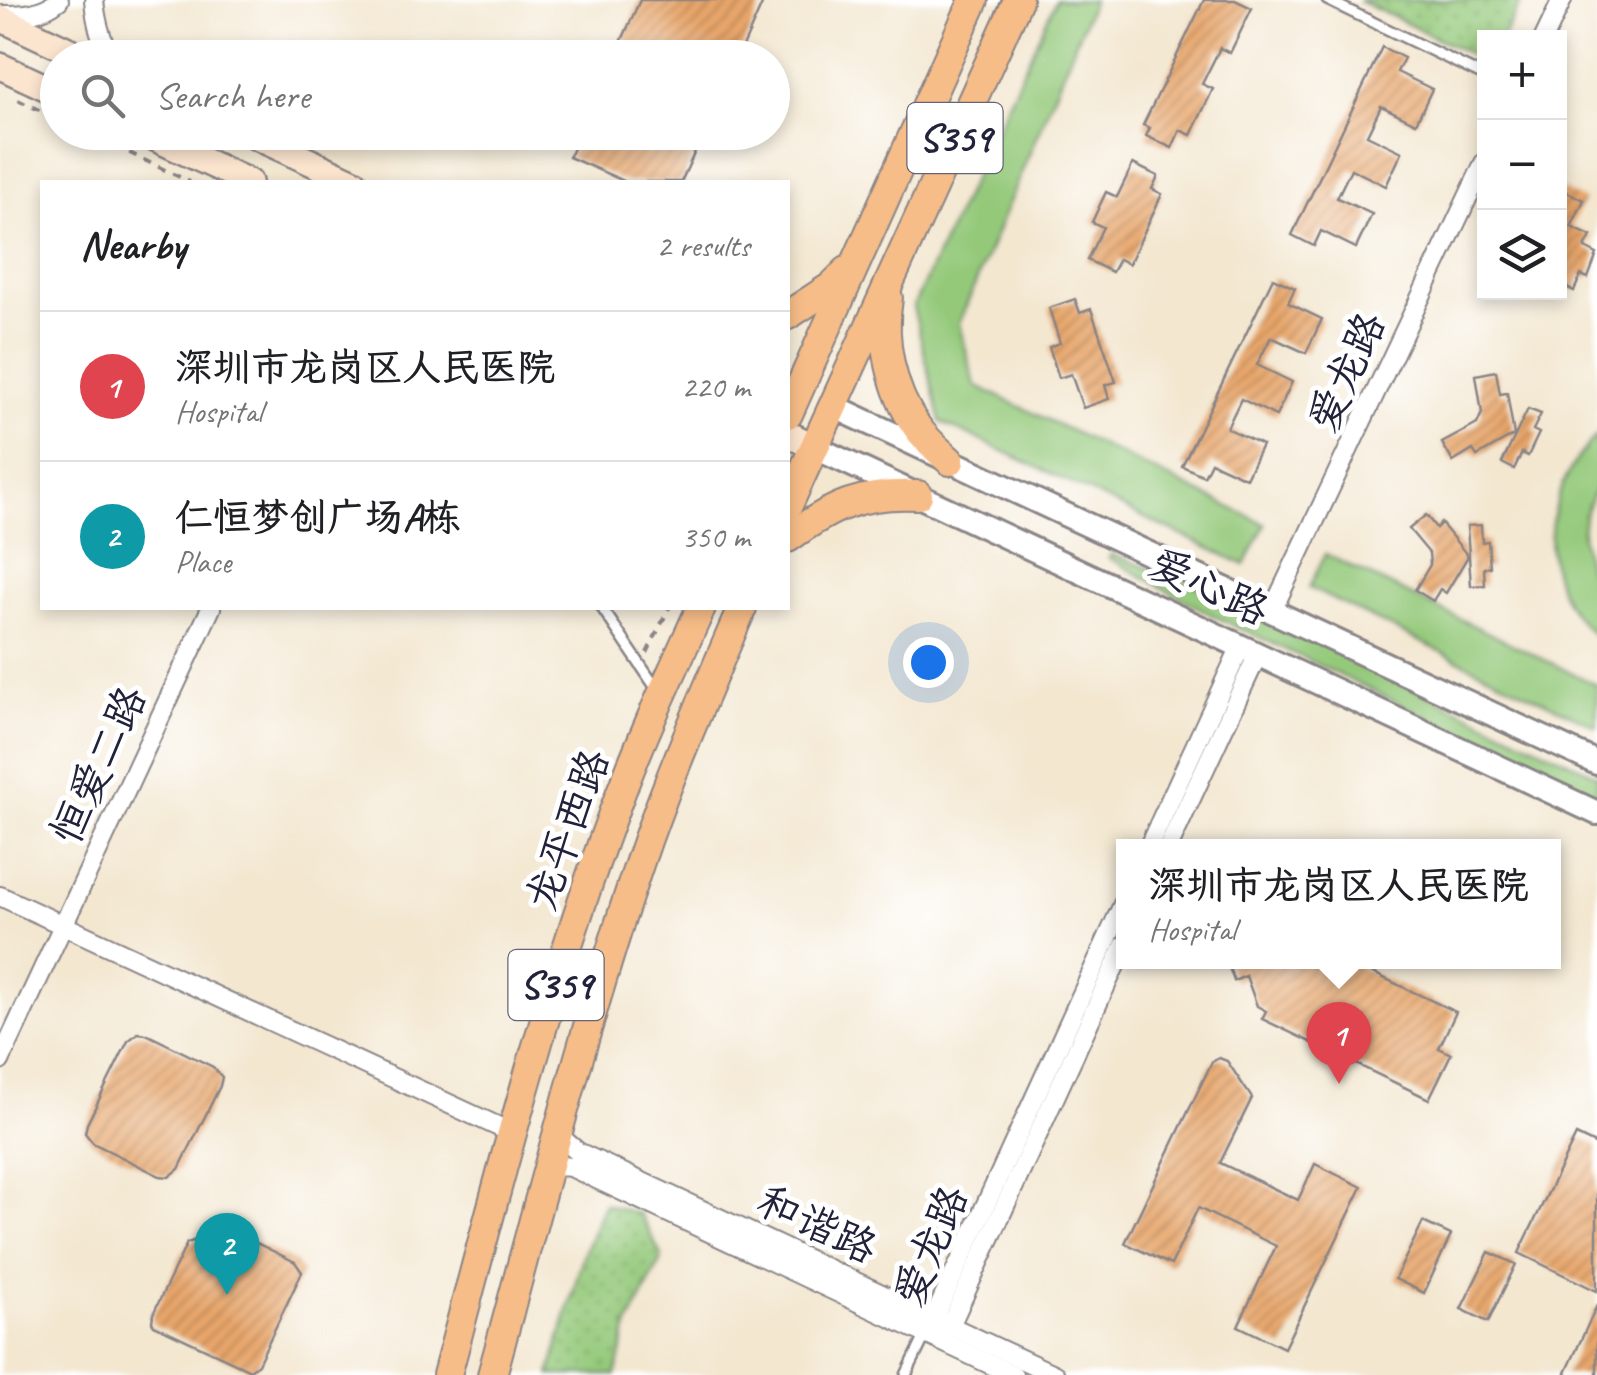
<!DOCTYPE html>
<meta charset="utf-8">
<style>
:root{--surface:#fff;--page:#f2f2f2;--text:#202124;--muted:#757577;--line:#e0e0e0;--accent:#db2777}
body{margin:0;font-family:Caveat,"LXGW WenKai TC",sans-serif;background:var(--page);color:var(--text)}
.controls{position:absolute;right:30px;top:30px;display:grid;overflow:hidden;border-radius:0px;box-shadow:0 5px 15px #0003}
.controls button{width:90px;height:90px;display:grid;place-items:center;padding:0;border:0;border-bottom:2px solid var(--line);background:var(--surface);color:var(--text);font:50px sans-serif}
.you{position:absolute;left:928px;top:662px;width:35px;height:35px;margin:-25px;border:8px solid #fff;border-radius:50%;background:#1a73e8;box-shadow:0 0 0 15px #1a73e833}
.badge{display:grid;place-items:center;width:65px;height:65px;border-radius:50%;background:var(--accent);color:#fff;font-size:32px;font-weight:700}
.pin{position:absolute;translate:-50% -82px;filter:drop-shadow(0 2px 5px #0008)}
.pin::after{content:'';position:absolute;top:52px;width:35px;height:30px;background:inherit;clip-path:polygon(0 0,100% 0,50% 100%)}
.popup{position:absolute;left:1116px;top:839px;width:445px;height:130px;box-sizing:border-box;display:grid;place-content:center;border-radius:0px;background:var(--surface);filter:drop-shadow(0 2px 8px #0005);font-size:32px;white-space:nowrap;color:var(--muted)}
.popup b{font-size:38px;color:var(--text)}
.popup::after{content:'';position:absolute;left:50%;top:100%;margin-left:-20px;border:20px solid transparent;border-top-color:var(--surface)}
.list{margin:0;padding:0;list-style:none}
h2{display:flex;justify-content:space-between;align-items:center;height:130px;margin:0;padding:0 40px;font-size:42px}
h2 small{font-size:32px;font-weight:400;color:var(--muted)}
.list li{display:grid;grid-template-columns:65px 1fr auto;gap:30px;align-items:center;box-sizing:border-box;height:150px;padding:0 40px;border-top:2px solid var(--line)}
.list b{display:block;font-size:38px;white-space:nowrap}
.list p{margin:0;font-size:32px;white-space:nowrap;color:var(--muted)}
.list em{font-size:32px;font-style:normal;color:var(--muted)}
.icon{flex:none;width:55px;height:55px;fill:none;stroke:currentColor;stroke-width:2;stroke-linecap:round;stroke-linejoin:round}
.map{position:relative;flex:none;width:1597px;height:1375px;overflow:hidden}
.search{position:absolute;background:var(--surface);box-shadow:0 5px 15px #0003;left:40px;top:40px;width:750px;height:110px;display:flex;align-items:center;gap:25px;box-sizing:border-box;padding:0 35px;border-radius:55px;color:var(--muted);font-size:38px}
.panel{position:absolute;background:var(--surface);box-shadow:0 5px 15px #0003;left:40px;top:180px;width:750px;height:430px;border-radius:0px}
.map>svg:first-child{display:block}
.park{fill:url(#park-dots);stroke:#5b765a;stroke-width:2.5}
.garden{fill:#94c97a;stroke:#5b765a;stroke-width:2.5}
.building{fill:url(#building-hatch)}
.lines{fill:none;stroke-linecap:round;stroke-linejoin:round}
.service-casing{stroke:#8a8486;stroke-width:14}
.minor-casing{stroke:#8a8486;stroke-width:22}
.tertiary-casing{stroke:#8a8486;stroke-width:28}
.secondary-casing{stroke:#8a8486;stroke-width:30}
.primary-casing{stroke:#8a8486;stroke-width:32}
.path{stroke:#8a8486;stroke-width:4;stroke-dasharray:8 8;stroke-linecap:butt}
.service{stroke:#fff;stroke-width:9}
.minor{stroke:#fff;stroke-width:18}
.tertiary{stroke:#fff;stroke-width:22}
.secondary{stroke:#fce5cf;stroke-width:25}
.primary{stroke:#f7bd88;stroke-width:28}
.labels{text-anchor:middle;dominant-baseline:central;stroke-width:10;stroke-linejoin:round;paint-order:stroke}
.shield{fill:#fff;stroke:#646476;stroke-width:2.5}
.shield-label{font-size:40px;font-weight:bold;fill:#22223b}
.street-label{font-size:42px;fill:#22223b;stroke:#fff}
</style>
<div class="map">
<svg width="1597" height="1375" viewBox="0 0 1597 1375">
<defs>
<pattern id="park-dots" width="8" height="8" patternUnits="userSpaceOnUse" patternTransform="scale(2.5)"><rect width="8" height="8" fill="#94c97a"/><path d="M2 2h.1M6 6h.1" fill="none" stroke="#7fac6a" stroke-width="1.8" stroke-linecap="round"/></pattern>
<pattern id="building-hatch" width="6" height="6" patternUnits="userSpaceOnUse" patternTransform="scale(2.5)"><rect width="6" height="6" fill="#e8a66a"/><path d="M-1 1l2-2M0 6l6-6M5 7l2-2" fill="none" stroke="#bc8758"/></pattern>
</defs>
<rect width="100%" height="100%" fill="#fff"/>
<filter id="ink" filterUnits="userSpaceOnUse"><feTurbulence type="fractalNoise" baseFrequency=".01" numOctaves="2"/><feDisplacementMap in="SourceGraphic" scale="20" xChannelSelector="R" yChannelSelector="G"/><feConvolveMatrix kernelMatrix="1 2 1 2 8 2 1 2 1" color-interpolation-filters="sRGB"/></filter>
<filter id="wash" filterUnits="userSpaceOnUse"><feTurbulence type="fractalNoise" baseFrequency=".0048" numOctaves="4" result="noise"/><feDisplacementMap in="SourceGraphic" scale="40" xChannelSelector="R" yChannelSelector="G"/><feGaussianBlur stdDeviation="2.25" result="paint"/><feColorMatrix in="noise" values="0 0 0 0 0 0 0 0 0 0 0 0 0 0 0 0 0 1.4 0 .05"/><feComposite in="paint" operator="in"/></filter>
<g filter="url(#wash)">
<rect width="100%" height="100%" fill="#f3e7d0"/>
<g class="park">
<path d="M 1358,0 L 1522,0 L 1503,37 L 1484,38 L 1484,61 Z"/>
<path d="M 604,1204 L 640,1214 L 662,1257 L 628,1326 L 616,1375 L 550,1375 L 583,1256 Z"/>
</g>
<g class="garden">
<path d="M 1056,0 L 1093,0 L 959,323 L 975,385 L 1265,524 L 1245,565 L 941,422 L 913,307 Z"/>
<path d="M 1597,435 L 1597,484 L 1584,516 L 1582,533 L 1587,566 L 1597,589 L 1597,637 C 1530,582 1540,493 1597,435 Z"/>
<path d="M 1111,554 L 1217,594 L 1597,775 L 1597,797 L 1208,613 L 1109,558 Z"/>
<path d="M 1325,554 L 1597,685 L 1597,727 L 1309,588 Z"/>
</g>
<g id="blocks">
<g class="building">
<path d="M 640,0 L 764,0 L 738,58 L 614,58 Z"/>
<path d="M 1204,0 L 1235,0 L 1252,8 L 1230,53 L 1220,48 L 1202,84 L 1213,89 L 1191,135 L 1180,130 L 1172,148 L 1146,136 L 1150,128 L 1143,125 Z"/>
<path d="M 1382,47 L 1404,58 L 1397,72 L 1432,89 L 1416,123 L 1381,106 L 1367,135 L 1402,152 L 1386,186 L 1351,169 L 1337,198 L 1372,214 L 1356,248 L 1321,231 L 1314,246 L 1292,235 Z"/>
<path d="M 580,132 L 704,132 L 681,182 L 626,182 L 569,157 Z"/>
<path d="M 1133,164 L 1158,176 L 1152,189 L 1162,194 L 1129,264 L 1119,259 L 1112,272 L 1087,260 L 1103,227 L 1092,222 L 1106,192 L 1117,197 Z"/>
<path d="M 1563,190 L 1584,200 L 1571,227 L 1591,236 L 1585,248 L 1597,254 L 1588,278 L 1581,275 L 1574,291 L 1562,285 L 1564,279 L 1560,277 L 1560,197 Z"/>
<path d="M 1273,278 L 1295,288 L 1288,303 L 1322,319 L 1306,353 L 1271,337 L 1257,365 L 1292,382 L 1276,416 L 1241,399 L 1227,428 L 1262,445 L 1246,478 L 1211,462 L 1204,476 L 1182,466 Z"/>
<path d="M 1075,299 L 1080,313 L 1091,309 L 1116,382 L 1105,385 L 1109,399 L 1083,408 L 1071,374 L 1059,378 L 1049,347 L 1060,343 L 1049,308 Z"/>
<path d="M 1496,371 L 1500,394 L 1507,393 L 1514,435 L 1477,456 L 1473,450 L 1453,462 L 1442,443 L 1477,424 L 1482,413 L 1476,375 Z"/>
<path d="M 1528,409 L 1541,414 L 1533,430 L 1539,433 L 1528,456 L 1522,453 L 1514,469 L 1502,463 Z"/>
<path d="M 1426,515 L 1436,528 L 1441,523 L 1468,556 L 1446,593 L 1440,589 L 1433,601 L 1415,590 L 1430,565 L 1429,553 L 1409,529 Z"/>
<path d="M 1481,525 L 1482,542 L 1488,541 L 1490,567 L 1484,568 L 1485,585 L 1471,586 L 1467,526 Z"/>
<path d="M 1227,962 L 1350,962 L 1456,1012 L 1439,1048 L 1451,1054 L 1429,1099 L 1262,1019 L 1266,1011 L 1257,1006 L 1246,976 L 1234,981 Z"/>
<path d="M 138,1033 L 146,1034 L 213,1067 L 222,1077 L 220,1086 L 179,1169 L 169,1177 L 160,1176 L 93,1143 L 85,1133 L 87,1124 L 128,1041 Z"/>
<path d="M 1219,1058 L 1227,1061 L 1252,1098 L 1220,1163 L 1298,1200 L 1315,1164 L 1362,1187 L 1284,1348 L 1238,1326 L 1276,1246 L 1198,1208 L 1171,1265 L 1125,1243 L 1212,1062 Z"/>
<path d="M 1576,1135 L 1597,1145 L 1597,1291 L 1519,1253 Z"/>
<path d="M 1423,1222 L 1451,1235 L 1424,1293 L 1395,1279 Z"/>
<path d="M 228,1229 L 295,1262 L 302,1272 L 258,1364 L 250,1370 L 154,1325 L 152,1322 L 153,1314 L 187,1243 Z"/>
<path d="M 1489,1252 L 1516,1264 L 1488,1322 L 1461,1309 Z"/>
<path d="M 1597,1305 L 1597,1375 L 1565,1375 Z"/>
</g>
</g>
</g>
<g filter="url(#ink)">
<use href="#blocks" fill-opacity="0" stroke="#8a8486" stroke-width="2.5"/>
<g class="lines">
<defs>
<g id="service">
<path d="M 1327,0 L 1484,76"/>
<path d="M 602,608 L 656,688"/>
<path d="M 906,1375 L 926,1334"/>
</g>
<g id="minor">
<path d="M 94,0 C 96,21 100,40 112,58"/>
<path d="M 3,15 C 24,15 42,14 59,0"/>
<path d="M 1544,38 L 1562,0"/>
<path d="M 1272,611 L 1484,163"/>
<path d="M 1149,846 L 1241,646"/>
<path d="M 1169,846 L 1258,654"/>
<path d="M 0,896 L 512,1133"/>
<path d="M 0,1061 L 211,608"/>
<path d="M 559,1127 L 565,1141 L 578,1152 L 1055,1375"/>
<path d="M 547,1173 L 560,1166 L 571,1167 L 1013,1375"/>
<path d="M 929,1329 L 1124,902"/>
<path d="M 941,1329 L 950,1326 L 1124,946"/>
</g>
<g id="tertiary">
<path d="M 833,406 L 1597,763"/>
<path d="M 814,447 L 1597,813"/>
</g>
<g id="secondary">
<path d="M 0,18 L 85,58"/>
<path d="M 0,66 L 58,93"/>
<path d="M 142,132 L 249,182"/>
<path d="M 246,132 L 354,182"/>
<path d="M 788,434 L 814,447"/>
</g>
<g id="primary">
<path d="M 888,298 C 881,340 891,391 917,427 C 926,440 938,450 950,461"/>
<path d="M 788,315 L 831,287 L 847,271"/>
<path d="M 788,414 L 974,0"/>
<path d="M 788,505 L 1018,0"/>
<path d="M 788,538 C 832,506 862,492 918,495"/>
<path d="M 447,1375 C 497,1187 545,999 612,816 C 638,745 670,676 701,608"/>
<path d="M 492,1375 C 541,1196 586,1016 647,841 C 675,762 709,685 742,608"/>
</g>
</defs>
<use href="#service" class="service-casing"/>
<use href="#minor" class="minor-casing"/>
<use href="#tertiary" class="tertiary-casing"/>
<use href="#secondary" class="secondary-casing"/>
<use href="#primary" class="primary-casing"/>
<g class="path">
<path d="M 18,100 L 58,119"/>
<path d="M 86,132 L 190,182"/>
<path d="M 647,653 L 669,608"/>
</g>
<use href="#service" class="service"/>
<use href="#minor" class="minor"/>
<use href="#tertiary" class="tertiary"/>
<use href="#secondary" class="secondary"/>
<use href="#primary" class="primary"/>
</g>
</g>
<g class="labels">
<g class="shield">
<rect x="907.5" y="103" width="95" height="70" rx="8"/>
<rect x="508.5" y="950" width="95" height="70" rx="8"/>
</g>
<g class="shield-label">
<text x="955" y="138">S359</text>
<text x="556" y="985">S359</text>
</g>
<g class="street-label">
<text transform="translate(1347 372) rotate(-65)">爱龙路</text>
<text transform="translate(1209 587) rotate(25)">爱心路</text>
<text transform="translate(99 765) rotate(-65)">恒爱二路</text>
<text transform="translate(568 830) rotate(-70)">龙平西路</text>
<text transform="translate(817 1225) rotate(25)">和谐路</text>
<text transform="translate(931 1246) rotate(-67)">爱龙路</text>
</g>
</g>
</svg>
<div class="controls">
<button>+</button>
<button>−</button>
<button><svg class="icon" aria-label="layers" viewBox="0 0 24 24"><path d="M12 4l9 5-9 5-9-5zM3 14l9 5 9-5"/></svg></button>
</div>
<div class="you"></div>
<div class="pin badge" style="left:1339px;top:1084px;background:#e0444e">1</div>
<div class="popup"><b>深圳市龙岗区人民医院</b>Hospital</div>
<div class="pin badge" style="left:227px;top:1295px;background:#0f9aa8">2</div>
<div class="search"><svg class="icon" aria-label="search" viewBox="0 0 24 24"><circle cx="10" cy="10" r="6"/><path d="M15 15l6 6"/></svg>Search here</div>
<section class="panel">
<h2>Nearby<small>2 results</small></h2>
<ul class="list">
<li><span class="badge" style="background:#e0444e">1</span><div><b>深圳市龙岗区人民医院</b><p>Hospital</p></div><em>220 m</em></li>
<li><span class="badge" style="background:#0f9aa8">2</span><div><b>仁恒梦创广场A栋</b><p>Place</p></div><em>350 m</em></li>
</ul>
</section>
</div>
